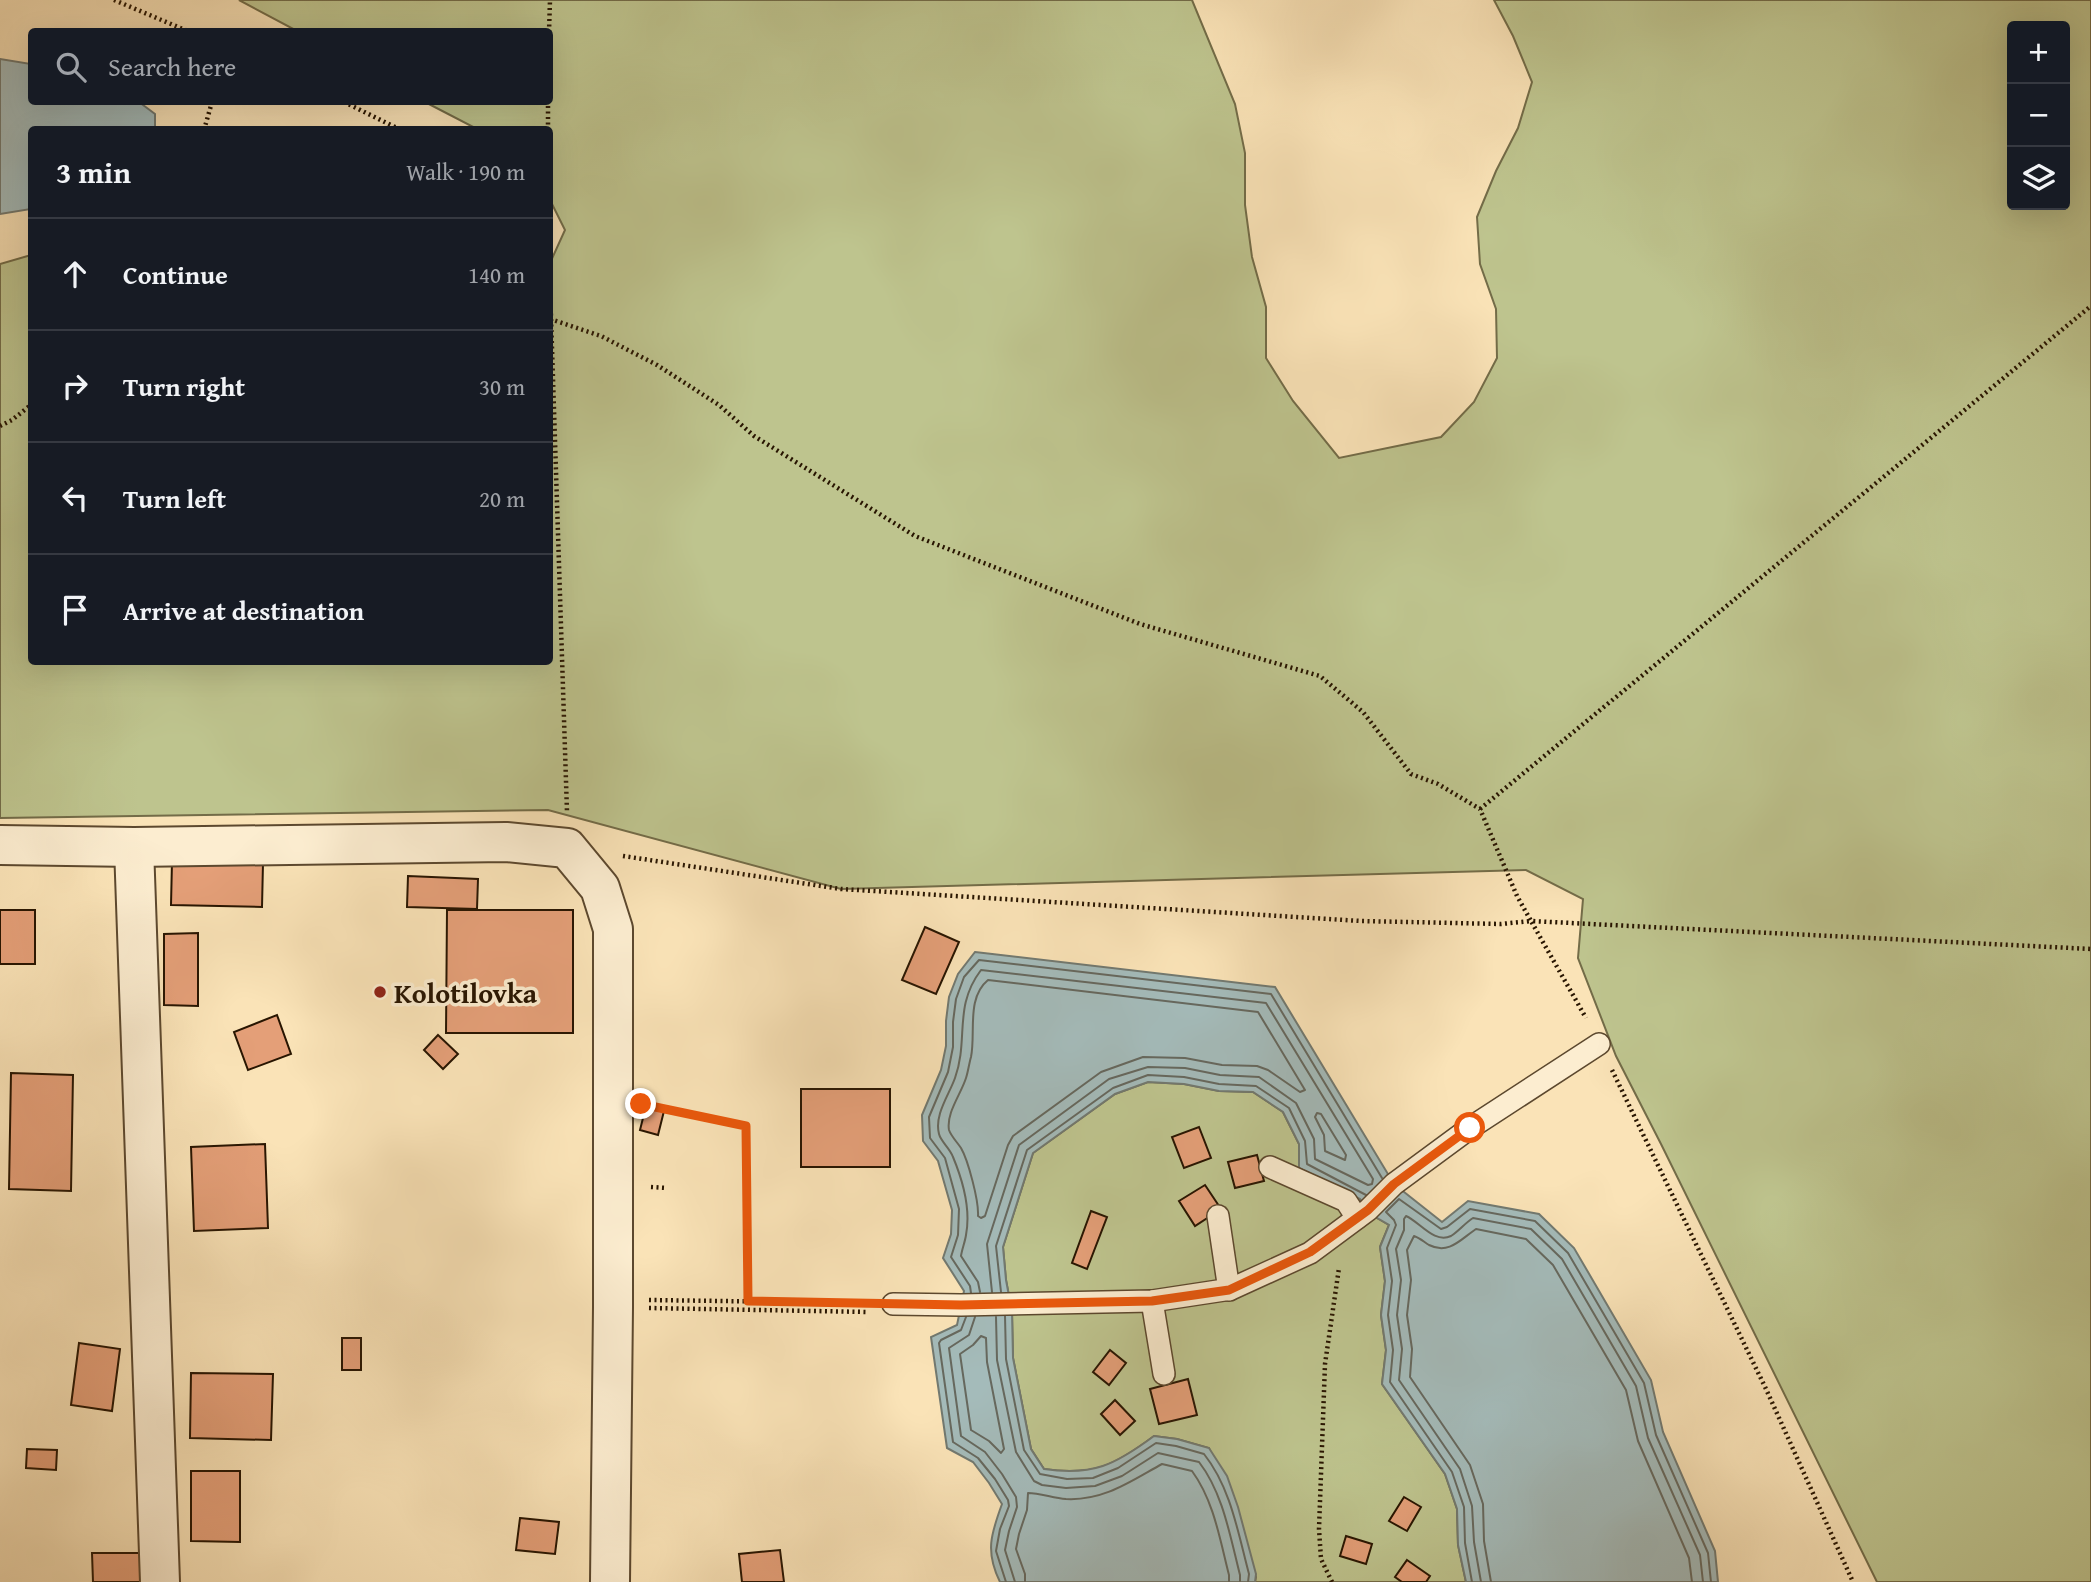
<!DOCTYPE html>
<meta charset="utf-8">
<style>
:root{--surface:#171b24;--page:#242831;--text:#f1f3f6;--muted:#9ea1a6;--line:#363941}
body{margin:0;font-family:"Gentium Book Plus",serif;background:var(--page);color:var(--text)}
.controls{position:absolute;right:21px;top:21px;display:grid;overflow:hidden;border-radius:7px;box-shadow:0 7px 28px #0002}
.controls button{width:63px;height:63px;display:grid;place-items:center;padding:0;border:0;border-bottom:2px solid var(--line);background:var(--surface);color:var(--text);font:35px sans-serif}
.stop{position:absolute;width:21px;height:21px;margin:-16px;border:5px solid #ea580c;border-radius:50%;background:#fff}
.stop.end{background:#ea580c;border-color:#fff;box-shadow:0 2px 7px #0008}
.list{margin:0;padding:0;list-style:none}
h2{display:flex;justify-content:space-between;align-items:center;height:91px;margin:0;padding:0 28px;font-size:30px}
h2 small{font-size:23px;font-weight:400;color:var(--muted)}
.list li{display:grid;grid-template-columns:46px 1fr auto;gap:21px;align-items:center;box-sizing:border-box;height:112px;padding:0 28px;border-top:2px solid var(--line)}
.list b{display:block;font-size:26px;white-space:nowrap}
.list em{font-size:23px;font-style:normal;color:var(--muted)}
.icon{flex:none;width:38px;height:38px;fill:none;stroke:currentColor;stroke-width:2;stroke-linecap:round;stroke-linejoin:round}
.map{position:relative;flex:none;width:2091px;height:1582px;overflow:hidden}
.search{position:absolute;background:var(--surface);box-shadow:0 7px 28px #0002;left:28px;top:28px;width:525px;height:77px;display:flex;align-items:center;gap:18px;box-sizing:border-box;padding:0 24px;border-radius:7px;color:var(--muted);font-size:26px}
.panel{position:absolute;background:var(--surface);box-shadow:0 7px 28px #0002;left:28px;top:126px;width:525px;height:539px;border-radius:7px}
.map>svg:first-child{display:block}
.green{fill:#bec48e;stroke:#736c48;stroke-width:2;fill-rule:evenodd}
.water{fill:#a4bbba;stroke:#727970;stroke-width:2}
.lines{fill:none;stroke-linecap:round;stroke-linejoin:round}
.shore{stroke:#66685e;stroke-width:2}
.building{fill:#e49f78;stroke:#281501;stroke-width:2}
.service-casing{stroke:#5c482e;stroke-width:24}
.minor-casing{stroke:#5c482e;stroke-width:42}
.path{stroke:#281501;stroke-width:4.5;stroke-dasharray:2 3.5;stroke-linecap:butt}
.service{stroke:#fcedd0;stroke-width:21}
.minor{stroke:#fcedd0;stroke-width:38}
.route{stroke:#ea580c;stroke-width:9}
.poi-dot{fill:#8f2418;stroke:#fcedd0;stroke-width:2.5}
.labels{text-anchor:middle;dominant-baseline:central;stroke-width:7;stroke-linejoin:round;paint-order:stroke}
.poi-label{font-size:28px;font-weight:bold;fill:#281501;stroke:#fcedd0;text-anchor:start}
</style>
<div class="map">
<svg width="2091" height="1582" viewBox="0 0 2091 1582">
<rect width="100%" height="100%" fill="#fae3b7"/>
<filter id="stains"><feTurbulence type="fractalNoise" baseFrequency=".00286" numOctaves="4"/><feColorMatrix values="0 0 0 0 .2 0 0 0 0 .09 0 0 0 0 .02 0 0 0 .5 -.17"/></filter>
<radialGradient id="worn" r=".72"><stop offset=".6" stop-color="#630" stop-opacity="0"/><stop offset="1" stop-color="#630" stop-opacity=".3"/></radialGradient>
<g class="green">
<path d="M 239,0 L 1192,0 L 1235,104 L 1245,153 L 1245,205 L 1252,257 L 1266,307 L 1266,358 L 1293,401 L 1339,458 L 1441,437 L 1474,402 L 1497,358 L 1496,309 L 1480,264 L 1477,217 L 1496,171 L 1518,128 L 1532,82 L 1513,36 L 1494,0 L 2091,0 L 2091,1582 L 1877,1582 L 1661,1144 L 1616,1056 L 1578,958 L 1583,899 L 1526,870 L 841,889 L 548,810 L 0,818 L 0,264 L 31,255 L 32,662 L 550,662 L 550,263 L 565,230 L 550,200 L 550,130 L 477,129 L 425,102 L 550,102 L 550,32 L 297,31 ZM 2012,26 L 2065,26 L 2065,205 L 2012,205 Z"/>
<path d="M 1148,1082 L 1184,1084 L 1219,1091 L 1253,1092 L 1283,1112 L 1299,1144 L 1299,1168 L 1360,1199 L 1372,1215 L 1389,1225 L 1380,1247 L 1385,1281 L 1381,1315 L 1386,1350 L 1382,1384 L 1445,1474 L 1457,1509 L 1458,1545 L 1466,1582 L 1255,1582 L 1256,1577 L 1209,1448 L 1177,1439 L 1154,1436 C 1114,1466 1094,1476 1044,1469 L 1031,1449 L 1013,1358 L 1012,1312 L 1006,1280 L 1003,1247 L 1033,1153 L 1115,1094 Z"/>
</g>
<g class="water">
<path d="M 0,59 L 31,64 L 32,102 L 139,102 L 155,114 L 155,129 L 32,130 L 31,209 L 0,214 Z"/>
<path d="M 975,952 L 1275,987 L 1394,1184 L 1368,1210 L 1360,1199 L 1299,1168 L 1299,1144 L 1283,1112 L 1253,1092 L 1219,1091 L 1184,1084 L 1148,1082 L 1115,1094 L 1033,1153 L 1003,1247 L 1006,1280 L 1012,1312 L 1013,1358 L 1031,1449 L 1044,1469 C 1093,1476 1115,1465 1154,1436 L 1177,1439 L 1209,1448 L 1227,1476 L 1238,1507 L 1256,1574 L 1255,1582 L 1000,1582 C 985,1552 991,1534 1002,1504 L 989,1483 L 973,1462 L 947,1448 L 931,1337 L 957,1325 L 964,1291 L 943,1258 L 951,1234 L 952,1210 L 938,1161 L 923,1141 L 922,1115 L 941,1070 L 946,1046 L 946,1021 L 949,997 L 958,974 Z"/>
<path d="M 1399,1188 L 1442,1222 L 1468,1201 L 1539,1214 L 1574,1248 L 1651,1380 L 1663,1432 L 1715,1551 L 1718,1582 L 1466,1582 L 1458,1545 L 1457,1509 L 1445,1474 L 1382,1384 L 1386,1350 L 1381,1315 L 1385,1281 L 1380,1247 L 1389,1225 L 1372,1215 Z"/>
</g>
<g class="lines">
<g class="shore">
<path d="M 988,980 L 1258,1012 L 1305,1090 L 1300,1092 L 1268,1070 L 1257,1066 L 1222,1065 L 1185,1058 L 1143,1057 L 1101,1072 L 1013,1136 L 1008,1145 L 985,1216 L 981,1218 L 978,1216 C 979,1201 968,1160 961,1148 C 957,1142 951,1136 949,1130 C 946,1113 961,1094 966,1078 C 968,1072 969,1064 971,1057 C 976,1033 966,998 988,980 Z"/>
<path d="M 1317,1113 L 1321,1114 L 1346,1155 L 1345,1160 L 1325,1151 L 1324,1135 L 1315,1117 Z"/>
<path d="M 980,1292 L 978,1282 L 961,1256 C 962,1249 965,1242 966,1235 C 971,1209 963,1181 953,1157 C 950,1148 941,1142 939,1134 C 934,1115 949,1095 955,1078 C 969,1039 953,1007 981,970 L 1266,1003 L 1373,1179 L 1372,1184 L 1368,1185 L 1315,1159 L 1314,1139 L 1296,1103 L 1259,1077 L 1220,1075 L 1185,1068 L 1148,1067 L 1109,1079 L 1019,1145 L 987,1244 L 992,1292"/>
<path d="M 1001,1292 L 996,1246 L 1027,1150 L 1113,1088 L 1148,1075 L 1184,1077 L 1219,1084 L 1256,1086 L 1289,1108 L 1305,1141 L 1307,1164 L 1366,1195"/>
<path d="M 971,1293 L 970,1286 L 951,1257 L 958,1235 L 959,1209 L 945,1158 L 930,1138 L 929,1117 L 948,1072 L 953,1047 L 953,1022 L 956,999 L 964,977 L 979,960 L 1271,994 L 1382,1178"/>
<path d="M 1005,1316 L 1006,1359 L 1024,1450 L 1040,1474 L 1067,1479 L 1093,1478 L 1118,1468 L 1156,1443 L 1176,1446 L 1204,1454 C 1231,1488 1238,1533 1249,1574 L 1248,1582"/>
<path d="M 966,1317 L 961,1330 L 941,1340 L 939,1343 L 953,1442 L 978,1458 L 995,1479 L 1008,1500 L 1009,1506 L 1000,1529 L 996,1551 L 1006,1582"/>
<path d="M 975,1317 L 969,1335 L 949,1348 L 961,1436 L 985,1452 L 1002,1474 L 1016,1497 L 1017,1507 L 1009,1531 L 1005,1550 L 1015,1582"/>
<path d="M 996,1317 L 997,1360 L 1016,1452 L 1034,1481 L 1042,1485 L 1066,1488 L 1095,1486 L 1122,1476 L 1158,1453 L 1199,1462 C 1223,1493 1230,1536 1240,1575 L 1240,1582"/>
<path d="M 981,1336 L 986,1338 L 987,1362 L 1004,1449 L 1001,1453 L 989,1441 L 971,1430 L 960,1354 L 973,1345 Z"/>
<path d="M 1025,1582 L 1025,1574 L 1016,1549 L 1019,1534 L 1027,1510 L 1028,1493 C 1040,1493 1053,1498 1066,1499 C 1104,1501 1131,1481 1162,1464 L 1192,1471 C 1214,1501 1220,1540 1229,1575 L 1229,1582"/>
<path d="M 1472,1582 L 1465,1543 L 1464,1507 L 1452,1472 L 1390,1382 L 1393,1350 L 1388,1315 L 1392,1281 L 1387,1248 L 1396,1225 L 1394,1220 L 1386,1212 L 1399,1199 L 1441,1229 L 1447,1227 L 1470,1209 L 1535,1221 L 1568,1253 L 1644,1383 L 1656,1435 L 1708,1553 L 1711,1582"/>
<path d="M 1481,1582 L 1474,1542 L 1472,1506 L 1460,1469 L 1399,1380 L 1402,1349 L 1397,1315 L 1401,1280 L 1396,1249 L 1404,1230 L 1404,1219 L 1406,1216 C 1420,1222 1434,1244 1451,1236 C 1459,1231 1465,1223 1473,1218 L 1531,1229 L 1562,1259 L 1636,1386 L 1648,1438 L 1700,1555 L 1703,1582"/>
<path d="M 1491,1582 L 1484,1541 L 1483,1504 L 1470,1465 L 1410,1377 L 1412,1349 L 1407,1315 L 1411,1280 L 1407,1250 L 1414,1236 C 1420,1238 1424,1242 1429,1245 C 1449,1255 1461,1239 1476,1229 L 1526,1239 L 1553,1265 L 1626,1390 L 1638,1441 L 1689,1558 L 1692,1582"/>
</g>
</g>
<g class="building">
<path d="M 172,861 L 263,863 L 262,907 L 171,905 Z"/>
<path d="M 408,876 L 478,879 L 477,909 L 407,907 Z"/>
<rect x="0" y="910" width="35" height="54"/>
<path d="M 447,910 L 573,910 L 573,1033 L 446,1033 Z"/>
<path d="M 925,927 L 959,942 L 936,994 L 902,980 Z"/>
<path d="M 198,933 L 198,1006 L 164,1005 L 164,934 Z"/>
<path d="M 277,1015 L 291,1054 L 248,1070 L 234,1032 Z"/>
<path d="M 438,1035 L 458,1054 L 443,1069 L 424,1050 Z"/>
<path d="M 11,1073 L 73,1075 L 71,1191 L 9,1189 Z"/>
<rect x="801" y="1089" width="89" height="78"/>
<path d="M 646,1106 L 664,1111 L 658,1135 L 640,1130 Z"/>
<path d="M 1199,1127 L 1211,1158 L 1184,1168 L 1172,1137 Z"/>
<path d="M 265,1144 L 268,1228 L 194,1231 L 191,1147 Z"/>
<path d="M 1257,1155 L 1264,1181 L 1235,1188 L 1228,1162 Z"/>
<path d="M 1205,1185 L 1221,1209 L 1195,1226 L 1179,1201 Z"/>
<path d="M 1091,1211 L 1107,1217 L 1087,1269 L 1072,1263 Z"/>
<rect x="342" y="1338" width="19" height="32"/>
<path d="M 79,1343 L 120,1349 L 112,1411 L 71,1405 Z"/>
<path d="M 1110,1350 L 1126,1363 L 1109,1385 L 1093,1372 Z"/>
<path d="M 191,1373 L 273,1374 L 271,1440 L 190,1438 Z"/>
<path d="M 1188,1379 L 1197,1415 L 1159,1424 L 1150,1389 Z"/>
<path d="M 1115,1400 L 1135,1421 L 1120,1435 L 1101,1414 Z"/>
<path d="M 27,1449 L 57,1450 L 56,1470 L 26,1468 Z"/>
<path d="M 191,1471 L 240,1471 L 240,1542 L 191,1541 Z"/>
<path d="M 1404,1497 L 1421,1507 L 1407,1531 L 1389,1521 Z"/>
<path d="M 520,1518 L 559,1522 L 555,1554 L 516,1550 Z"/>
<path d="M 1346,1536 L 1372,1544 L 1366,1564 L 1340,1556 Z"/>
<path d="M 780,1550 L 784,1582 L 742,1582 L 739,1554 Z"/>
<path d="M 92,1553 L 141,1553 L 142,1582 L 93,1582 Z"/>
<path d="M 1407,1560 L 1430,1576 L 1426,1582 L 1402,1582 L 1395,1577 Z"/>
</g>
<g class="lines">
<defs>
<g id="service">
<path d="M 1270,1167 L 1346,1201 L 1357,1218"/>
<path d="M 1218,1216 L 1229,1290"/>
<path d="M 1152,1301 L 1164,1374"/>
<path d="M 893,1304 L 961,1305 L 1152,1301 L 1231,1289 L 1310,1253 L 1368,1210 L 1394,1184 L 1470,1128 L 1599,1044"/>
</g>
<g id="minor">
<path d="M 0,845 L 134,847 L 506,842 L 567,848 L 600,888 L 613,929 L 613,1307 L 610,1582"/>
<path d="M 134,847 L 160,1582"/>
</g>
</defs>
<use href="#service" class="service-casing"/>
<use href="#minor" class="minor-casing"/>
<g class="path">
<path d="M 114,0 L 190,32"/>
<path d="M 549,32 L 550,0"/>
<path d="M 344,102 L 401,130"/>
<path d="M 204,130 L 212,102"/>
<path d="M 548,130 L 548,102"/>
<path d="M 550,286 L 567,812"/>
<path d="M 550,319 L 601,336 L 657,365 L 719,405 L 754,436 L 915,536 L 1140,624 L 1320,676 L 1363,712 L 1411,774 L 1438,784 L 1480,809 L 1517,896 L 1531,921 L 2091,949"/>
<path d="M 0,426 L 12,420 L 32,404"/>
<path d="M 1480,809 L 2091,306"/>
<path d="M 623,856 L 841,889 L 1361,921 L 1501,924 L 1531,921 L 1586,1018"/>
<path d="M 1612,1070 L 1766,1389 L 1853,1582"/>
<path d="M 650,1106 L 746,1126 L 748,1301"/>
<path d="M 651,1187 L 667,1188"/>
<path d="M 649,1300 L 864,1303"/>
<path d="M 649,1308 L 868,1312"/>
<path d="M 1332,1582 L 1321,1559 L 1319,1529 L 1325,1364 L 1339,1268"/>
</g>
<use href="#service" class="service"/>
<use href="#minor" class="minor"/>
</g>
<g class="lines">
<path class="route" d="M 641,1104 L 746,1126 L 748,1301 L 961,1305 L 1152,1301 L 1229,1290 L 1310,1252 L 1368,1210 L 1394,1184 L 1470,1128"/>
</g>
<circle class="poi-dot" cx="380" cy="992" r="7"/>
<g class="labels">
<g class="poi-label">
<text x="394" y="992">Kolotilovka</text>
</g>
</g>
<rect width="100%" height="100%" filter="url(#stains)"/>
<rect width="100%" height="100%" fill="url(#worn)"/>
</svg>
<div class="controls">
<button>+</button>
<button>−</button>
<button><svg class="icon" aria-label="layers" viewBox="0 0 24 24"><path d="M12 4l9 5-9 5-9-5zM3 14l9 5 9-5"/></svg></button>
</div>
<div class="stop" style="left:1470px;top:1128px"></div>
<div class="stop end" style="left:641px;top:1104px"></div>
<div class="search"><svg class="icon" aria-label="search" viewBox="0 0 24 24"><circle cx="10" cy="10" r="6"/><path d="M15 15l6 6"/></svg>Search here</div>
<section class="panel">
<h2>3 min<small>Walk · 190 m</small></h2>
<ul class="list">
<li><svg class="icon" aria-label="ahead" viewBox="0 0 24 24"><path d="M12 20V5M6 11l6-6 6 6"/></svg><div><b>Continue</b></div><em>140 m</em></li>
<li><svg class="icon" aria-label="right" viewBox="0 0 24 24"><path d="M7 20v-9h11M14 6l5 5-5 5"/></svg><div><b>Turn right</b></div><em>30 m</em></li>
<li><svg class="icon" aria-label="left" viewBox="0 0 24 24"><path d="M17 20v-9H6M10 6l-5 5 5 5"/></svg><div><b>Turn left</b></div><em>20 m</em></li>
<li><svg class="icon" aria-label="arrive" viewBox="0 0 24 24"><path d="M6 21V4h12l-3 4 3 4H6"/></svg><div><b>Arrive at destination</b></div></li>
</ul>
</section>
</div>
